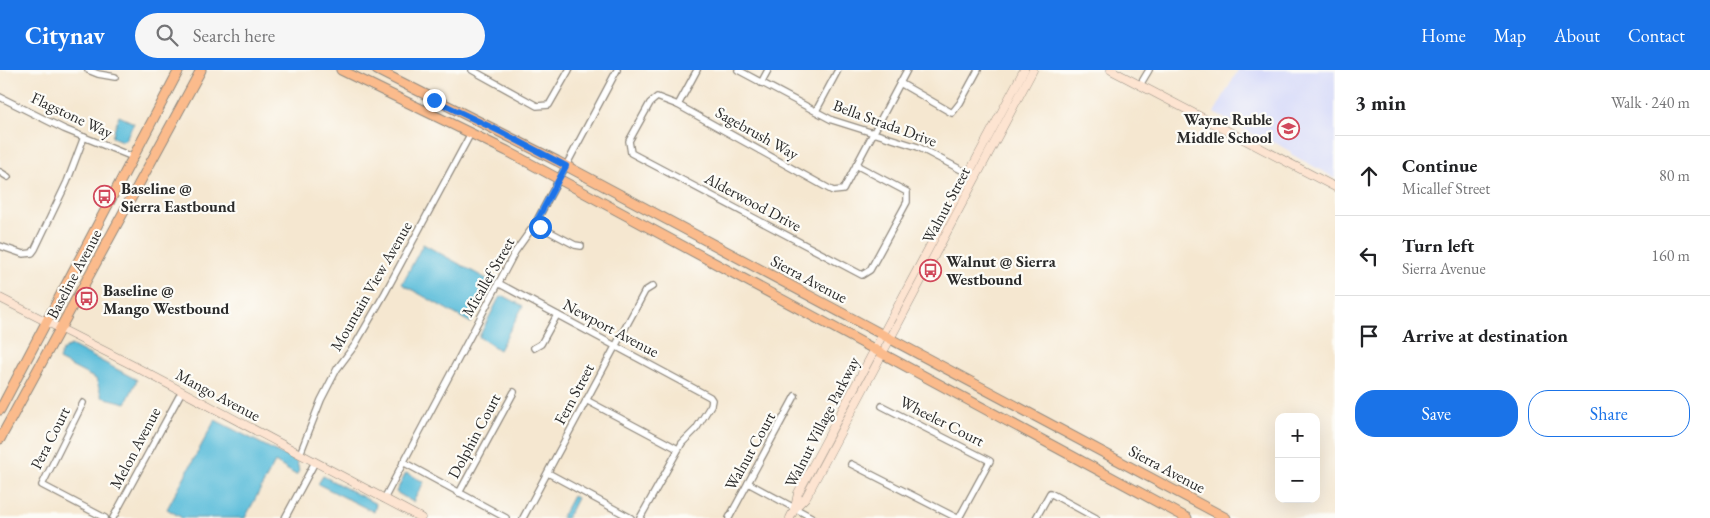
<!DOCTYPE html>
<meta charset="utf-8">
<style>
:root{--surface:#fff;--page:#f6f6f6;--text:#202124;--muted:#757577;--line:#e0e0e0;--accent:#1a73e8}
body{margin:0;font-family:"EB Garamond",serif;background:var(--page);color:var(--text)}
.controls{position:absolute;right:15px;bottom:15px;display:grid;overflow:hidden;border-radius:10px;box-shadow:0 5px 20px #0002}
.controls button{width:45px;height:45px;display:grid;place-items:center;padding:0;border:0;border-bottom:1px solid var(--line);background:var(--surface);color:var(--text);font:25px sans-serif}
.stop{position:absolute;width:15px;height:15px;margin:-11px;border:4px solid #1a73e8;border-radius:50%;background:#fff}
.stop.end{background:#1a73e8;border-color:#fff;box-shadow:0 1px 5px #0008}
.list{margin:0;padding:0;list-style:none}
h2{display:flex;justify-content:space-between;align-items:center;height:65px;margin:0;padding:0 20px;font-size:21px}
h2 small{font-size:16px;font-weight:400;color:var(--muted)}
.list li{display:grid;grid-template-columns:32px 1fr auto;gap:15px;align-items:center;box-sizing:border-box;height:80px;padding:0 20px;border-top:1px solid var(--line)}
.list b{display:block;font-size:19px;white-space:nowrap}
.list p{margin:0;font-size:16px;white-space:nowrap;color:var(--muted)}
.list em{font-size:16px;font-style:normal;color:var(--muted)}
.actions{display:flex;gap:10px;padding:15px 20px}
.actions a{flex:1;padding:11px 0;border:1px solid var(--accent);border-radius:20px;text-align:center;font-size:18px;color:var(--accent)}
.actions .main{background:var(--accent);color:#fff}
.icon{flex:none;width:28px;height:28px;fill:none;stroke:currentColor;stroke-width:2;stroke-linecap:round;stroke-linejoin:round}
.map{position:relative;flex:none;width:1335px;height:448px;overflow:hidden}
header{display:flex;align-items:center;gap:30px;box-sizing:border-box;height:70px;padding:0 25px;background:var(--accent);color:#fff}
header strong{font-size:24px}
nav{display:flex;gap:28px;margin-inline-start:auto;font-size:18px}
.search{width:350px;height:45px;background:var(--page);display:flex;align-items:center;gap:12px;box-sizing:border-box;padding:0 18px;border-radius:28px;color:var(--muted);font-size:19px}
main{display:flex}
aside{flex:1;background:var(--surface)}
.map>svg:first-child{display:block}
.built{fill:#d4d8f9}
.water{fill:#5cbdda;stroke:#447482}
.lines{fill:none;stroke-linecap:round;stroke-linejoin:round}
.street-casing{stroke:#90897e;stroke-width:8}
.secondary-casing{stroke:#90897e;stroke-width:9}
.primary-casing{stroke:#90897e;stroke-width:11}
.street{stroke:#fff;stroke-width:5.5}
.secondary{stroke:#fde4d1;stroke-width:8}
.primary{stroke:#fbbb8c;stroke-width:9}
.route{stroke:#1a73e8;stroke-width:6}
.labels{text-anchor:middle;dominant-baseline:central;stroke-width:4.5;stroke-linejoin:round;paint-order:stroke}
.street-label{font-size:16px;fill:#2b2b2b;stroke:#fdfcf7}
.poi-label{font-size:16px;font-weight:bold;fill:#2b2b2b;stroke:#fdfcf7;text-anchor:start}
</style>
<header>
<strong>Citynav</strong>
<div class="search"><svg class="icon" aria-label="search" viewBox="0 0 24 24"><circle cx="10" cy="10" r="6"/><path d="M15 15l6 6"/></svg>Search here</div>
<nav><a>Home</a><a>Map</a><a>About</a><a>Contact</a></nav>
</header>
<main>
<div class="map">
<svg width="1335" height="448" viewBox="0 0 1335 448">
<rect width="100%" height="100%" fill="#fdfcf7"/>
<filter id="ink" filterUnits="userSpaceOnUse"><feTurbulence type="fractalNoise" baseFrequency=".02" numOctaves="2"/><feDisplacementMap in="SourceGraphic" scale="10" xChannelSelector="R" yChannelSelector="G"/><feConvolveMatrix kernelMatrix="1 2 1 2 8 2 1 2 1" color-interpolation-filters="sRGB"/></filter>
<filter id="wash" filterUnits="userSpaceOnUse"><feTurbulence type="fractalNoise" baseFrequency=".0096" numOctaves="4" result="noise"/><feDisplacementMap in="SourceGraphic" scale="20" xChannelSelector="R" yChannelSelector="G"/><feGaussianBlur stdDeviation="1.12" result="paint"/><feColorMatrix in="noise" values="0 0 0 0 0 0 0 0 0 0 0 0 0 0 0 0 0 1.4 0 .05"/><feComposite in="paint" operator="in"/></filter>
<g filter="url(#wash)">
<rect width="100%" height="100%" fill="#f5e7d0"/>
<path class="built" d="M 1238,0 L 1335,0 L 1335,108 L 1291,84 L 1291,82 L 1274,72 L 1273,75 L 1214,43 Z"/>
<g class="water">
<path d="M 119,46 L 134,53 L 125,70 L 122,71 L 112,67 Z"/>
<path d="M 423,174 L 492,212 L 471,253 L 402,214 Z"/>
<path d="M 504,226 L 523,236 L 499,280 L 479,267 L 499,228 Z"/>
<path d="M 71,275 L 137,310 L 126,333 L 102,327 L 96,309 L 59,290 L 62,281 Z"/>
<path d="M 215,350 L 297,392 L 299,401 L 296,405 L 275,392 L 245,448 L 182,448 L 167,439 Z"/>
<path d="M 406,403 L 424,412 L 413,432 L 396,422 Z"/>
<path d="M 323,406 L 376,434 L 374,442 L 318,414 Z"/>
<path d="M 573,426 L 577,428 L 567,448 L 561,448 Z"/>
</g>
</g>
<g filter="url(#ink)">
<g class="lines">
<defs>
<g id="street">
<path d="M 88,0 L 98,4 L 115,7"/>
<path d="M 472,0 L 537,36 L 549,35 L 569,0"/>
<path d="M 738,0 L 832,50 L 918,77 L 969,104"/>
<path d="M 761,13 L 768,0"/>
<path d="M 900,13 L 952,43 L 960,33 L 978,0"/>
<path d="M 1140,15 L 1149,0"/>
<path d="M 0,27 L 64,59 L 133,87"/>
<path d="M 678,35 L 697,0"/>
<path d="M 816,41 L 838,0"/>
<path d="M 856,95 L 907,122 L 907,132 L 870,200 L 862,205 L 631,83 L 629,71 L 650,33 L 657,27 L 678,35 L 833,121 L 843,120 L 907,0"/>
<path d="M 0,102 L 8,107"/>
<path d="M 535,154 L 575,175 L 581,176"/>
<path d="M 0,176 L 23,184 L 32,183 L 35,179 L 67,112 L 84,67"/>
<path d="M 498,213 L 710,327 L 712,330 L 711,335 L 696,359 L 682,373 L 640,448"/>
<path d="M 534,278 L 541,274 L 557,245"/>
<path d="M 586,330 L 678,379"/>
<path d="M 83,333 L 42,415 L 105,448"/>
<path d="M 882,336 L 990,391 L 959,448"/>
<path d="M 300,384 L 321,330 L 337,299 L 355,275 L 385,223 L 471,63"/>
<path d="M 403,392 L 506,448"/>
<path d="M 851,394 L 957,448"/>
<path d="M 548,403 L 631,448"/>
<path d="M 748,413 L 813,448"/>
<path d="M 459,423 L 514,322"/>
<path d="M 384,429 L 515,182 L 535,154 L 617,0"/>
<path d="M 113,448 L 182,321"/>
<path d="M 285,448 L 315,392"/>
<path d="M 523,448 L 645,221 L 653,216"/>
<path d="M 729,448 L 795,326"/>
<path d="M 1036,448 L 1050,423 L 1096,448"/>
</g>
<g id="secondary">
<path d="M 1111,0 L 1335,117"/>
<path d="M 0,228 L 132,295 L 421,448"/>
<path d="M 795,438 L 806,427 L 1033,0"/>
<path d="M 790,448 L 795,438 L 798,423 L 1024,0"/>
</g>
<g id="primary">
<path d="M 341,0 L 507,81 L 568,114 L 1187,448"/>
<path d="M 377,0 L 557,91 L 1226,448"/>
<path d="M 0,340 L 179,0"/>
<path d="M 0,369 L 201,0"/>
</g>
</defs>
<use href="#street" class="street-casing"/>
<use href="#secondary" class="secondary-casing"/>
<use href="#primary" class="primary-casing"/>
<use href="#street" class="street"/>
<use href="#secondary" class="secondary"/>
<use href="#primary" class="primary"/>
</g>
</g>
<g class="lines" filter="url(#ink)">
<path class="route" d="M 434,30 L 501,62 L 566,96 L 535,154 L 540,157"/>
</g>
<defs>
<symbol id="school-ring" viewBox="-11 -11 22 22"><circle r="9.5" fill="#fdfcf7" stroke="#d1495b" stroke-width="1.5"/><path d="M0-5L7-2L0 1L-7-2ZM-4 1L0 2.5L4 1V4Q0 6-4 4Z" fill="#d1495b"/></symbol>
<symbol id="bus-ring" viewBox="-11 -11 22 22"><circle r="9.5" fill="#fdfcf7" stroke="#d1495b" stroke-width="1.5"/><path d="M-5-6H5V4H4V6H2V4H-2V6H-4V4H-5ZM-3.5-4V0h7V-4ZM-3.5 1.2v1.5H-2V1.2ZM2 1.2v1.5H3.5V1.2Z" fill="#d1495b"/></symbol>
</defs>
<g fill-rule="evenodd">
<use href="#school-ring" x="1276" y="46" width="25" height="25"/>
<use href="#bus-ring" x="92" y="114" width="25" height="25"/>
<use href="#bus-ring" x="918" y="188" width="25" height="25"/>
<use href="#bus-ring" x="74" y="216" width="25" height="25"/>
</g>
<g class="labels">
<g class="street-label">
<text transform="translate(72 45) rotate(25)">Flagstone Way</text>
<text transform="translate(885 53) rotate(20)">Bella Strada Drive</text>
<text transform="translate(757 63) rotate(29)">Sagebrush Way</text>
<text transform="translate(753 132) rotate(28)">Alderwood Drive</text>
<text transform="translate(946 135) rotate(-62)">Walnut Street</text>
<text transform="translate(74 204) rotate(-62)">Baseline Avenue</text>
<text transform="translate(488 207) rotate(-60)">Micallef Street</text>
<text transform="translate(809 209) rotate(28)">Sierra Avenue</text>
<text transform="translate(371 216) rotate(-60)">Mountain View Avenue</text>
<text transform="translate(611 258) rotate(28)">Newport Avenue</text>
<text transform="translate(574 324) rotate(-62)">Fern Street</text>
<text transform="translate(218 325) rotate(28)">Mango Avenue</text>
<text transform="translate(942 351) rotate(27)">Wheeler Court</text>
<text transform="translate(822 352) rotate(-63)">Walnut Village Parkway</text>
<text transform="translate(474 366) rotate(-62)">Dolphin Court</text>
<text transform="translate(50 368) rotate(-63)">Pera Court</text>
<text transform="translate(135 378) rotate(-62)">Melon Avenue</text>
<text transform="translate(750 381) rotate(-61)">Walnut Court</text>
<text transform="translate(1167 399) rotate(28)">Sierra Avenue</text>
</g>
<g class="poi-label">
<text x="1272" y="49" text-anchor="end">Wayne Ruble<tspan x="1272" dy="18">Middle School</tspan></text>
<text x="121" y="118">Baseline @<tspan x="121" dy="18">Sierra Eastbound</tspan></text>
<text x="946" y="191">Walnut @ Sierra<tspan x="946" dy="18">Westbound</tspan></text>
<text x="103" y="220">Baseline @<tspan x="103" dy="18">Mango Westbound</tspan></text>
</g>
</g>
</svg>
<div class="controls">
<button>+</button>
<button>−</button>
</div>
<div class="stop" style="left:540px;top:157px"></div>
<div class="stop end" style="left:434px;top:30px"></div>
</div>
<aside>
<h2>3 min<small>Walk · 240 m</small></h2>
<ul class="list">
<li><svg class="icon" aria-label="ahead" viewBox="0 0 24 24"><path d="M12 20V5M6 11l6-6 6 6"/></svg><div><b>Continue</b><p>Micallef Street</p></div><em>80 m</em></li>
<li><svg class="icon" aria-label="left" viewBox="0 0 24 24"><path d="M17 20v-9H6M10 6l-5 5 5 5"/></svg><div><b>Turn left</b><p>Sierra Avenue</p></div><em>160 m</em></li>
<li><svg class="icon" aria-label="arrive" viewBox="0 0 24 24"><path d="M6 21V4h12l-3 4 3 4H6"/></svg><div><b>Arrive at destination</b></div></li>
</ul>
<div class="actions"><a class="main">Save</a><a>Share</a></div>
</aside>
</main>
